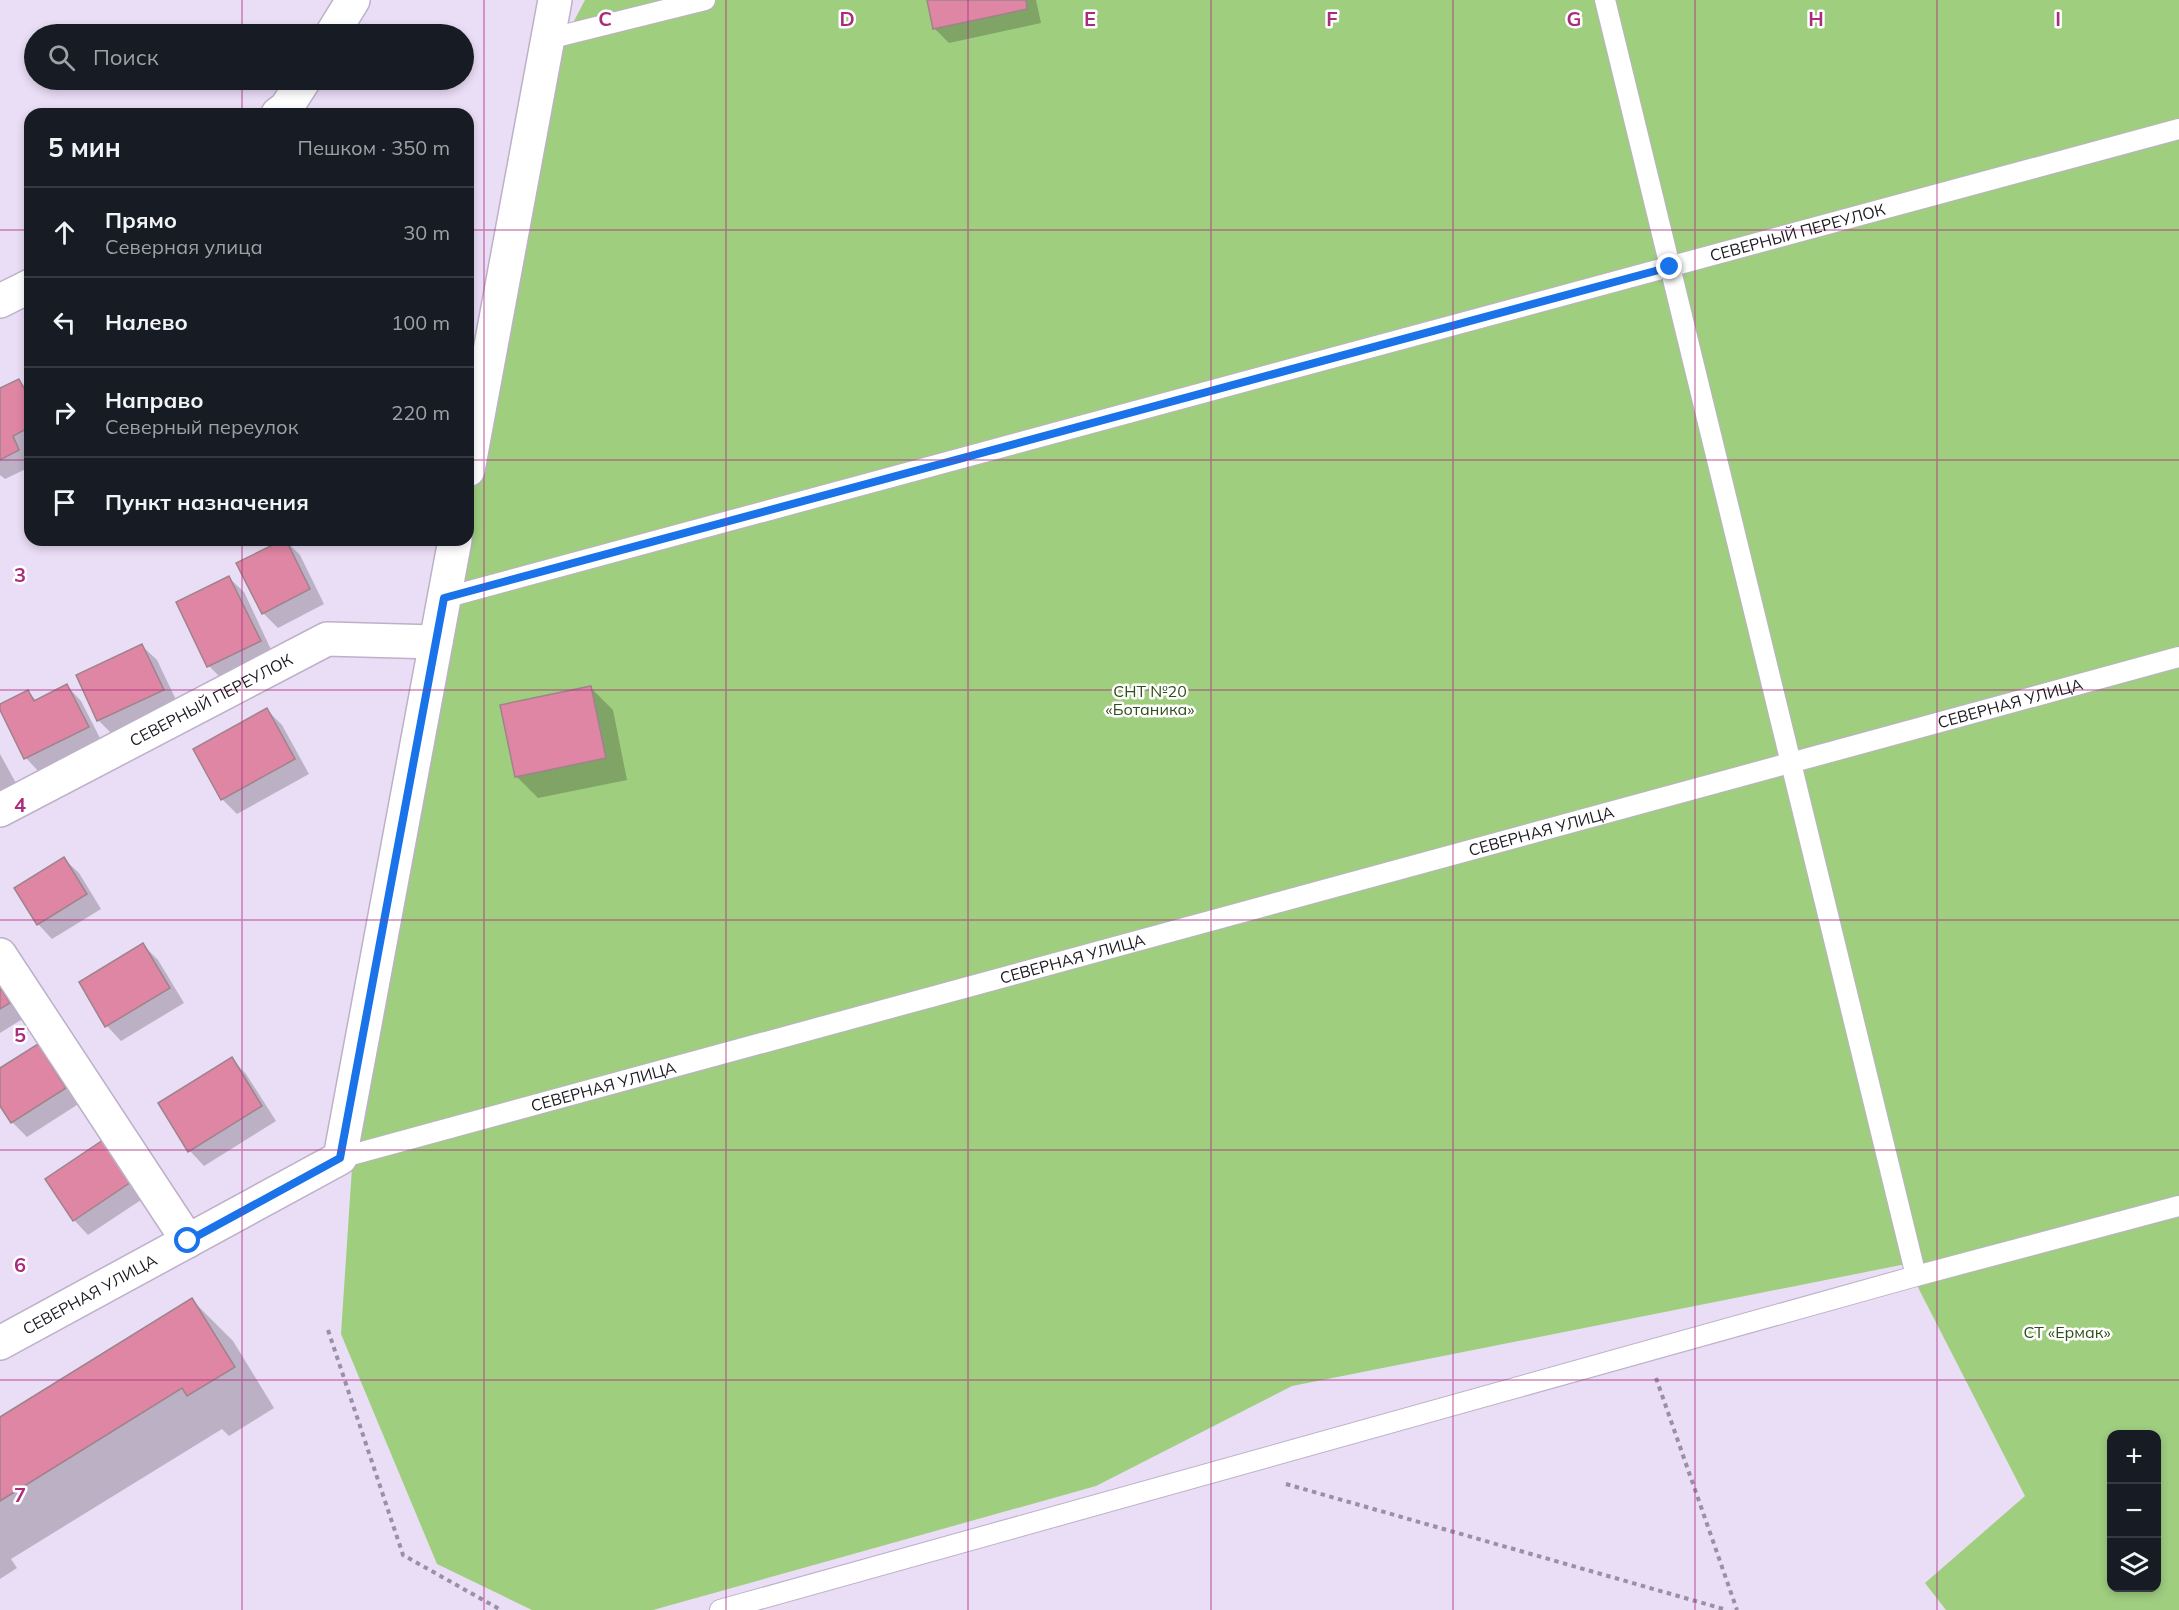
<!DOCTYPE html>
<html lang="ru">
<meta charset="utf-8">
<style>
:root{--surface:#171b24;--page:#242831;--text:#f1f3f6;--muted:#9ea1a6;--line:#363941}
body{margin:0;font-family:Mulish,sans-serif;background:var(--page);color:var(--text)}
.controls{position:absolute;right:18px;bottom:18px;display:grid;overflow:hidden;border-radius:12px;box-shadow:0 3px 9px #0003}
.controls button{width:54px;height:54px;display:grid;place-items:center;padding:0;border:0;border-bottom:2px solid var(--line);background:var(--surface);color:var(--text);font:30px sans-serif}
.stop{position:absolute;width:18px;height:18px;margin:-14px;border:4px solid #1a73e8;border-radius:50%;background:#fff}
.stop.end{background:#1a73e8;border-color:#fff;box-shadow:0 2px 6px #0008}
.list{margin:0;padding:0;list-style:none}
h2{display:flex;justify-content:space-between;align-items:center;height:78px;margin:0;padding:0 24px;font-size:26px}
h2 small{font-size:20px;font-weight:400;color:var(--muted)}
.list li{display:grid;grid-template-columns:39px 1fr auto;gap:18px;align-items:center;box-sizing:border-box;height:90px;padding:0 24px;border-top:2px solid var(--line)}
.list b{display:block;font-size:22px;white-space:nowrap}
.list p{margin:0;font-size:20px;white-space:nowrap;color:var(--muted)}
.list em{font-size:20px;font-style:normal;color:var(--muted)}
.icon{flex:none;width:33px;height:33px;fill:none;stroke:currentColor;stroke-width:2;stroke-linecap:round;stroke-linejoin:round}
.map{position:relative;flex:none;width:2179px;height:1610px;overflow:hidden}
.search{position:absolute;background:var(--surface);box-shadow:0 3px 9px #0003;left:24px;top:24px;width:450px;height:66px;display:flex;align-items:center;gap:15px;box-sizing:border-box;padding:0 21px;border-radius:33px;color:var(--muted);font-size:22px}
.panel{position:absolute;background:var(--surface);box-shadow:0 3px 9px #0003;left:24px;top:108px;width:450px;height:438px;border-radius:18px}
.map>svg:first-child{display:block}
.green{fill:#9fce7f;fill-rule:evenodd}
.shadow{fill:#0003}
.building{fill:#e086a5;stroke:#9f838b;stroke-width:1.5}
.lines{fill:none;stroke-linecap:round;stroke-linejoin:round}
.lane-casing{stroke:#bdb0c8;stroke-width:22}
.street-casing{stroke:#bdb0c8;stroke-width:36}
.path{stroke:#9a90a3;stroke-width:4;stroke-dasharray:4.5 4.5;stroke-linecap:butt}
.lane{stroke:#fff;stroke-width:20}
.street{stroke:#fff;stroke-width:33}
.route{stroke:#1a73e8;stroke-width:8}
.grid{fill:none;stroke:#aa2c7b;stroke-width:1.5;stroke-opacity:0.55}
.labels{text-anchor:middle;dominant-baseline:central;stroke-width:5;stroke-linejoin:round;paint-order:stroke}
.street-label{font-size:16px;fill:#1c1720;stroke:#fff}
.park-label{font-size:16px;fill:#304e17;stroke:#fff}
.grid-label{font-size:20px;text-anchor:middle;font-weight:bold;fill:#aa2c7b;stroke:#fff;stroke-width:5;stroke-linejoin:round;paint-order:stroke}
</style>
<div class="map">
<svg width="2179" height="1610" viewBox="0 0 2179 1610">
<rect width="100%" height="100%" fill="#eaddf6"/>
<path class="green" d="M 585,0 L 2179,0 L 2179,1610 L 1946,1610 L 1925,1583 L 2025,1496 L 1906,1264 L 1292,1386 L 1096,1486 L 653,1610 L 532,1610 L 437,1564 L 341,1334 L 355,1122 L 468,540 L 468,419 L 514,135 ZM 2112,1434 L 2156,1434 L 2156,1588 L 2112,1588 Z"/>
<g class="shadow">
<path d="M 928,0 L 1036,0 L 1041,23 L 949,43 L 935,29 Z"/>
<path d="M 19,380 L 30,392 L 30,449 L 26,451 L 30,459 L 30,467 L 5,479 L 0,475 L 0,390 Z"/>
<path d="M 285,540 L 300,555 L 324,604 L 278,628 L 263,613 Z"/>
<path d="M 229,578 L 244,592 L 274,656 L 223,680 L 209,666 Z"/>
<path d="M 142,646 L 157,660 L 178,704 L 113,735 L 98,720 Z"/>
<path d="M 67,686 L 81,701 L 102,742 L 40,773 L 26,758 L 0,706 L 28,692 L 37,701 Z"/>
<path d="M 591,688 L 613,710 L 627,780 L 538,798 L 516,776 Z"/>
<path d="M 267,710 L 282,725 L 309,774 L 237,814 L 222,799 Z"/>
<path d="M 0,754 L 17,785 L 0,795 Z"/>
<path d="M 64,859 L 79,873 L 101,909 L 52,939 L 38,924 Z"/>
<path d="M 143,945 L 158,960 L 184,1003 L 121,1041 L 107,1026 Z"/>
<path d="M 0,980 L 24,1018 L 0,1033 Z"/>
<path d="M 38,1046 L 52,1060 L 80,1103 L 27,1137 L 12,1122 L 0,1103 L 0,1070 Z"/>
<path d="M 232,1059 L 246,1074 L 276,1121 L 204,1166 L 190,1151 L 160,1104 Z"/>
<path d="M 103,1142 L 144,1198 L 88,1235 L 74,1220 Z"/>
<path d="M 192,1300 L 233,1341 L 274,1408 L 229,1436 L 222,1429 L 11,1559 L 17,1568 L 0,1579 L 0,1419 Z"/>
</g>
<g class="building">
<path d="M 927,0 L 1026,0 L 1027,9 L 933,29 Z"/>
<path d="M 19,379 L 30,400 L 30,427 L 13,436 L 19,450 L 0,460 L 0,388 Z"/>
<path d="M 283,540 L 286,540 L 310,589 L 262,614 L 236,563 Z"/>
<path d="M 229,576 L 261,641 L 207,667 L 176,602 Z"/>
<path d="M 142,644 L 164,690 L 97,721 L 76,675 Z"/>
<path d="M 67,684 L 89,727 L 24,759 L 0,710 L 0,704 L 28,690 L 34,701 Z"/>
<path d="M 591,686 L 606,758 L 515,777 L 500,705 Z"/>
<path d="M 267,708 L 295,759 L 221,800 L 193,749 Z"/>
<path d="M 64,857 L 87,894 L 37,925 L 14,888 Z"/>
<path d="M 143,943 L 170,988 L 105,1027 L 79,982 Z"/>
<path d="M 0,987 L 10,1003 L 0,1009 Z"/>
<path d="M 38,1044 L 66,1088 L 11,1123 L 0,1106 L 0,1068 Z"/>
<path d="M 232,1057 L 262,1106 L 188,1152 L 158,1103 Z"/>
<path d="M 103,1140 L 131,1182 L 73,1221 L 45,1179 Z"/>
<path d="M 192,1298 L 235,1367 L 187,1396 L 182,1388 L 0,1501 L 0,1417 Z"/>
</g>
<g class="lines">
<defs>
<g id="lane">
<path d="M 1605,0 L 1916,1276"/>
<path d="M 548,39 L 705,0"/>
<path id="s1" d="M 444,598 L 2179,129"/>
<path id="s2" d="M 340,1158 L 2179,657"/>
<path d="M 720,1610 L 1916,1276 L 2179,1206"/>
</g>
<g id="street">
<path d="M 332,34 L 353,0"/>
<path d="M 278,114 L 286,108 L 304,80"/>
<path d="M 0,301 L 30,286"/>
<path d="M 468,470 L 555,0"/>
<path id="s3" d="M 0,810 L 327,639 L 436,642"/>
<path d="M 0,955 L 188,1241"/>
<path id="s4" d="M 0,1343 L 340,1158 L 455,540"/>
</g>
</defs>
<use href="#lane" class="lane-casing"/>
<use href="#street" class="street-casing"/>
<g class="path">
<path d="M 328,1330 L 403,1555 L 501,1610"/>
<path d="M 1656,1378 L 1737,1610"/>
<path d="M 1286,1484 L 1727,1610"/>
</g>
<use href="#lane" class="lane"/>
<use href="#street" class="street"/>
</g>
<g class="lines">
<path class="route" d="M 188,1241 L 340,1158 L 444,598 L 1670,267"/>
</g>
<path class="grid" d="M 242,0 L 242,34M 484,0 L 484,1610M 726,0 L 726,1610M 968,0 L 968,1610M 1211,0 L 1211,1610M 1453,0 L 1453,1610M 1695,0 L 1695,1610M 1937,0 L 1937,1610M 242,80 L 242,114M 0,230 L 30,230M 468,230 L 2179,230M 0,460 L 30,460M 468,460 L 2179,460M 242,540 L 242,1610M 0,690 L 2179,690M 0,920 L 2179,920M 0,1150 L 2179,1150M 0,1380 L 2179,1380"/>
<g class="labels">
<g class="street-label">
<text stroke="none"><textPath href="#s1" startOffset="1402">СЕВЕРНЫЙ ПЕРЕУЛОК</textPath></text>
<text stroke="none"><textPath href="#s3" startOffset="238">СЕВЕРНЫЙ ПЕРЕУЛОК</textPath></text>
<text stroke="none"><textPath href="#s2" startOffset="1731">СЕВЕРНАЯ УЛИЦА</textPath></text>
<text stroke="none"><textPath href="#s2" startOffset="1245">СЕВЕРНАЯ УЛИЦА</textPath></text>
<text stroke="none"><textPath href="#s2" startOffset="759">СЕВЕРНАЯ УЛИЦА</textPath></text>
<text stroke="none"><textPath href="#s2" startOffset="273">СЕВЕРНАЯ УЛИЦА</textPath></text>
<text stroke="none"><textPath href="#s4" startOffset="102">СЕВЕРНАЯ УЛИЦА</textPath></text>
</g>
<g class="park-label">
<text x="1150" y="691">СНТ №20<tspan x="1150" dy="18">«Ботаника»</tspan></text>
<text x="2067" y="1332">СТ «Ермак»</text>
</g>
</g>
<g class="grid-label">
<text x="605" y="26">C</text>
<text x="847" y="26">D</text>
<text x="1090" y="26">E</text>
<text x="1332" y="26">F</text>
<text x="1574" y="26">G</text>
<text x="1816" y="26">H</text>
<text x="2058" y="26">I</text>
<text x="20" y="582">3</text>
<text x="20" y="812">4</text>
<text x="20" y="1042">5</text>
<text x="20" y="1272">6</text>
<text x="20" y="1502">7</text>
</g>
</svg>
<div class="controls">
<button>+</button>
<button>−</button>
<button><svg class="icon" aria-label="layers" viewBox="0 0 24 24"><path d="M12 4l9 5-9 5-9-5zM3 14l9 5 9-5"/></svg></button>
</div>
<div class="stop" style="left:188px;top:1241px"></div>
<div class="stop end" style="left:1670px;top:267px"></div>
<div class="search"><svg class="icon" aria-label="search" viewBox="0 0 24 24"><circle cx="10" cy="10" r="6"/><path d="M15 15l6 6"/></svg>Поиск</div>
<section class="panel">
<h2>5 мин<small>Пешком · 350 m</small></h2>
<ul class="list">
<li><svg class="icon" aria-label="ahead" viewBox="0 0 24 24"><path d="M12 20V5M6 11l6-6 6 6"/></svg><div><b>Прямо</b><p>Северная улица</p></div><em>30 m</em></li>
<li><svg class="icon" aria-label="left" viewBox="0 0 24 24"><path d="M17 20v-9H6M10 6l-5 5 5 5"/></svg><div><b>Налево</b></div><em>100 m</em></li>
<li><svg class="icon" aria-label="right" viewBox="0 0 24 24"><path d="M7 20v-9h11M14 6l5 5-5 5"/></svg><div><b>Направо</b><p>Северный переулок</p></div><em>220 m</em></li>
<li><svg class="icon" aria-label="arrive" viewBox="0 0 24 24"><path d="M6 21V4h12l-3 4 3 4H6"/></svg><div><b>Пункт назначения</b></div></li>
</ul>
</section>
</div>
